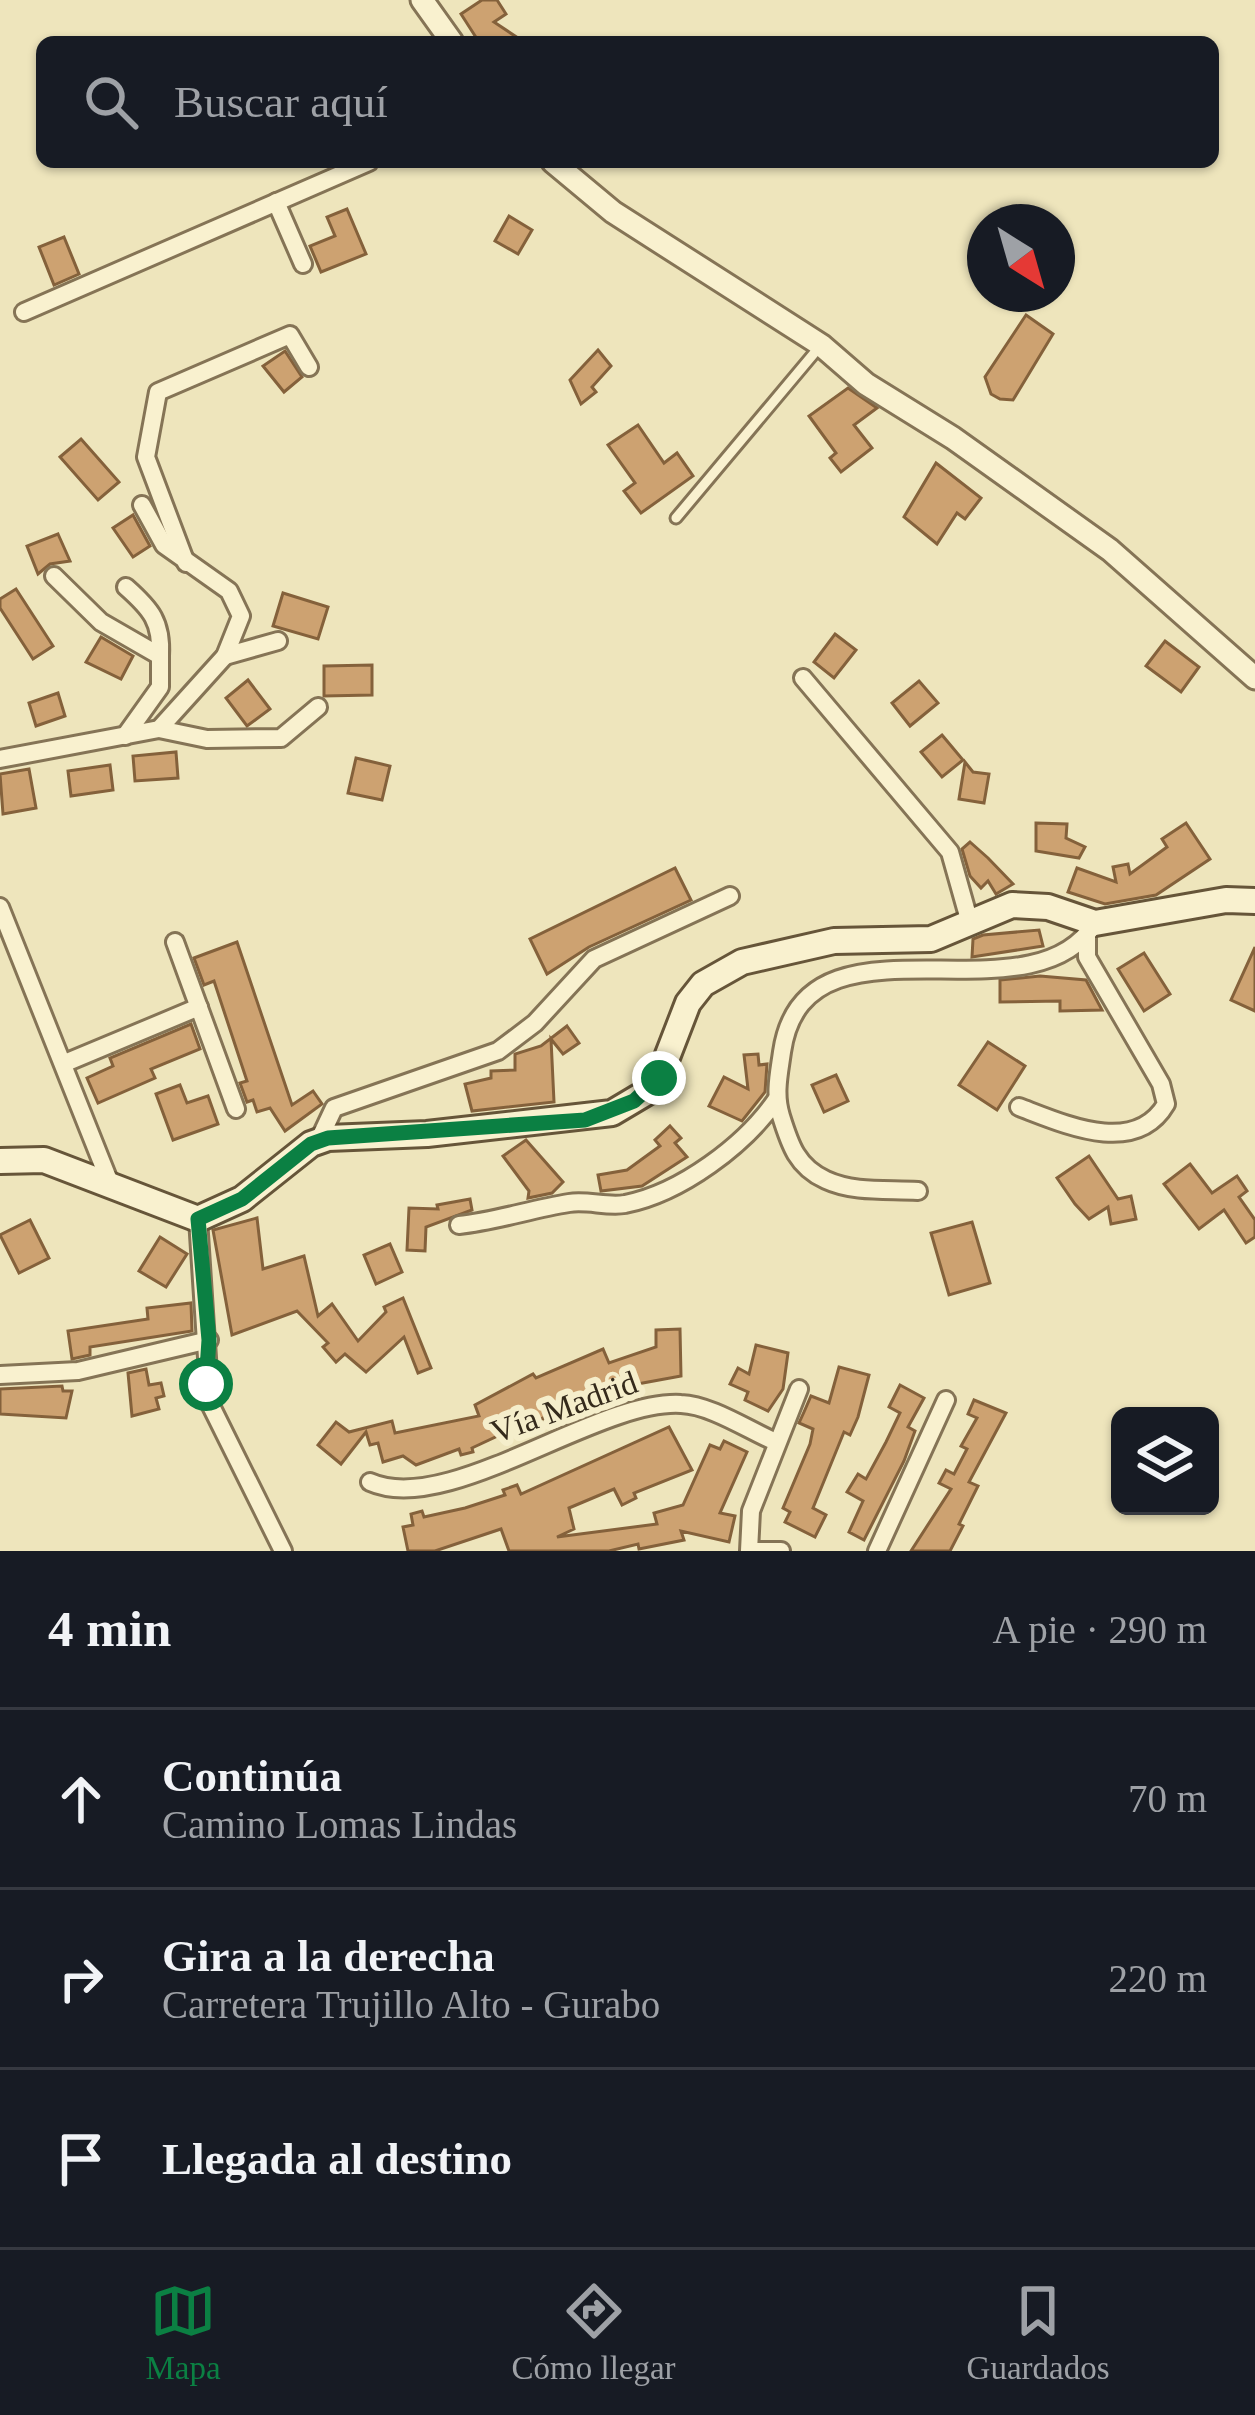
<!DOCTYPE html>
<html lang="es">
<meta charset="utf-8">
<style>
:root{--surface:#171b24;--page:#242831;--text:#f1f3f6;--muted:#9ea1a6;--line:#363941;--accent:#0b8043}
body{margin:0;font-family:Georgia,serif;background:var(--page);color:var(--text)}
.controls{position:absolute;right:36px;bottom:36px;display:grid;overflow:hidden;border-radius:18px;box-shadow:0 3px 9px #0004}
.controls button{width:108px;height:108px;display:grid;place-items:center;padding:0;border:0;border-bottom:3px solid var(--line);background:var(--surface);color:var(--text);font:60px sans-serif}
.compass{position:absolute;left:967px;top:204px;width:108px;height:108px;border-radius:50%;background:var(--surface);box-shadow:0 3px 9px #0004;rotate:143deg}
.stop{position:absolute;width:36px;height:36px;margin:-27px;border:9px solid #0b8043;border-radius:50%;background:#fff}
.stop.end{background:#0b8043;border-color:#fff;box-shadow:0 3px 12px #0008}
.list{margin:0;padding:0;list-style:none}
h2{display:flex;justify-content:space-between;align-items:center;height:156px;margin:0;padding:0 48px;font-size:51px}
h2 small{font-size:39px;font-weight:400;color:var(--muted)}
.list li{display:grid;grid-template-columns:78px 1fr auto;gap:36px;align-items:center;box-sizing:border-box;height:180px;padding:0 48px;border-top:3px solid var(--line)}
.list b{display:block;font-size:45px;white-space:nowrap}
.list p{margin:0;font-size:39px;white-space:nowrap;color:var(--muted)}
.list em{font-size:39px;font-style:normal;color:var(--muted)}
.icon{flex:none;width:66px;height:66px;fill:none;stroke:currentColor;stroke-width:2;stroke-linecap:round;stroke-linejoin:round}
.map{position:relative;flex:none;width:1255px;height:1551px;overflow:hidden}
.search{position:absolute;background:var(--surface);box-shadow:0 3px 9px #0004;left:36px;right:36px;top:36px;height:132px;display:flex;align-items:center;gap:30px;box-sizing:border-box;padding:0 42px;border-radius:18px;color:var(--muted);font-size:45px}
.sheet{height:696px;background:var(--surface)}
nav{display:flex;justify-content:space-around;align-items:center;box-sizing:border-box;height:168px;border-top:3px solid var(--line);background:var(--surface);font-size:33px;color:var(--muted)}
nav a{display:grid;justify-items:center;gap:6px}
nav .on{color:var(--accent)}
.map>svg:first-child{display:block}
.building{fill:#cda271;stroke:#84613b;stroke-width:3}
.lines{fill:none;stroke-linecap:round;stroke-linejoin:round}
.service-casing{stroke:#857456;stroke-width:15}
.minor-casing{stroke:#857456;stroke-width:22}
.tertiary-casing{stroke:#857456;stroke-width:27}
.secondary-casing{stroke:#665539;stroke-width:30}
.service{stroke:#f9f1cf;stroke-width:9}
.minor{stroke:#f9f1cf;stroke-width:16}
.tertiary{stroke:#f9f1cf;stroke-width:21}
.secondary{stroke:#f9f1cf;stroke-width:24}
.route{stroke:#0b8043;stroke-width:15}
.labels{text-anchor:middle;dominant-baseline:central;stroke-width:12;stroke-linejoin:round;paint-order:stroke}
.street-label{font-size:33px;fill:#342a1b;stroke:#f5eecb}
</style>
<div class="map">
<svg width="1255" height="1551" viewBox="0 0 1255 1551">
<rect width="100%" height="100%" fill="#eee5bc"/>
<g class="building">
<path d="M 482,0 L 497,0 L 506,14 L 494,22 L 524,42 L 479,42 L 461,14 Z"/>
<path d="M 347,209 L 366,254 L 321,272 L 310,246 L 335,236 L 327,217 Z"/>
<path d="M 509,216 L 532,230 L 518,254 L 495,241 Z"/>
<path d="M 64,237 L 79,274 L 54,285 L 39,247 Z"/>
<path d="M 1026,315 L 1053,334 L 1013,400 L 1000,399 L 991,394 L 985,377 Z"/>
<path d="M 598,350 L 611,366 L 592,387 L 596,392 L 581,404 L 570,380 Z"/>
<path d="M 285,351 L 302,377 L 284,392 L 263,366 Z"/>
<path d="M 848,388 L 877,408 L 854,425 L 872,448 L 841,472 L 830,458 L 836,453 L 809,416 Z"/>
<path d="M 638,425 L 664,463 L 677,453 L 693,476 L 641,513 L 624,491 L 635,483 L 608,445 Z"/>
<path d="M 81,439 L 119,482 L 98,500 L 60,457 Z"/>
<path d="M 936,463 L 981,498 L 965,519 L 957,513 L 937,544 L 904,517 Z"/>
<path d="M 133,515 L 150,546 L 133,557 L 113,528 Z"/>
<path d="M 58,534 L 70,561 L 50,564 L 38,574 L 27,546 Z"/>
<path d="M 16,589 L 53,646 L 33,659 L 0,608 L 0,599 Z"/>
<path d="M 283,593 L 328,607 L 318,639 L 273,626 Z"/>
<path d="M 835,634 L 856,650 L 834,678 L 814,662 Z"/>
<path d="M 101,637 L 133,656 L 121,679 L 86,662 Z"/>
<path d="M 1165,641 L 1199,667 L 1181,692 L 1146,666 Z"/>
<path d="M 372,665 L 372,695 L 324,696 L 324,666 Z"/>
<path d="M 248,680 L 270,709 L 247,726 L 226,698 Z"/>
<path d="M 919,681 L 938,703 L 910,726 L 892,703 Z"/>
<path d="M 58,693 L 65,716 L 36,726 L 29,703 Z"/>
<path d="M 942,735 L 963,760 L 942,777 L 921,752 Z"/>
<path d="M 176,752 L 178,778 L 135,781 L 133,756 Z"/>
<path d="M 356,758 L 390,766 L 382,800 L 348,793 Z"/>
<path d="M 965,762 L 973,772 L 989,774 L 984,803 L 959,799 Z"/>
<path d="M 110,765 L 113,790 L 71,796 L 68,771 Z"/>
<path d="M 29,769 L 36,808 L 3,814 L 0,774 Z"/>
<path d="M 1036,823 L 1067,824 L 1066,838 L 1085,847 L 1079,858 L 1036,851 Z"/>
<path d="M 1186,823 L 1210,859 L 1156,895 L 1105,904 L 1068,892 L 1077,868 L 1116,882 L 1113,867 L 1128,864 L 1130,874 L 1167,847 L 1162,839 Z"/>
<path d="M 970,842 L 988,858 L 1013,884 L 996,894 L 988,881 L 981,888 L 970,876 L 962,849 Z"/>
<path d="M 675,868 L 691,900 L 589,947 L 547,974 L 530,939 Z"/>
<path d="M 1039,930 L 1043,946 L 972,957 L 973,939 L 983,935 Z"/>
<path d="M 237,942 L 292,1105 L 313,1091 L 322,1104 L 285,1131 L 270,1108 L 257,1112 L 253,1100 L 247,1102 L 240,1083 L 247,1081 L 214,981 L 204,985 L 194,958 Z"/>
<path d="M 1255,947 L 1255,1011 L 1231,1000 Z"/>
<path d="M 1144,953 L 1170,994 L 1144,1011 L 1118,969 Z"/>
<path d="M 1040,976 L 1086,980 L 1102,1010 L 1060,1011 L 1060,1001 L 1000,1002 L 1000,980 Z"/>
<path d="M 191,1024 L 200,1049 L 151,1069 L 155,1078 L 98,1103 L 87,1078 L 113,1066 L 110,1058 Z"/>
<path d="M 567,1026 L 579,1043 L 563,1054 L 551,1039 L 554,1102 L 472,1111 L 465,1084 L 491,1078 L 491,1071 L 515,1070 L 515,1054 L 541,1046 Z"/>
<path d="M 988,1042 L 1025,1066 L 997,1110 L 959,1085 Z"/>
<path d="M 758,1054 L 759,1065 L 767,1064 L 765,1092 L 742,1121 L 709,1106 L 724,1077 L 748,1089 L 744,1055 Z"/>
<path d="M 836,1075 L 848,1101 L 824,1112 L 812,1085 Z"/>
<path d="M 180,1085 L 187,1103 L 208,1096 L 218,1124 L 173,1140 L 156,1094 Z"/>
<path d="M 670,1126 L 681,1138 L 675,1143 L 687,1157 L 642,1186 L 601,1191 L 598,1175 L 627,1170 L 660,1146 L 655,1140 Z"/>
<path d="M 526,1140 L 563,1182 L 552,1193 L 528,1198 L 529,1191 L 503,1156 Z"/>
<path d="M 1089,1156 L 1118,1199 L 1131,1196 L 1136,1219 L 1111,1224 L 1108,1207 L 1089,1219 L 1075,1204 L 1057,1178 Z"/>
<path d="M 1190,1164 L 1212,1193 L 1237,1176 L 1247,1191 L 1239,1197 L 1255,1220 L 1255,1237 L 1246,1243 L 1224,1210 L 1199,1229 L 1164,1184 Z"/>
<path d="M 470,1199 L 472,1210 L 426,1227 L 425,1251 L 407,1250 L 409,1208 L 438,1209 L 437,1205 Z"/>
<path d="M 257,1218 L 263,1269 L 304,1256 L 318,1316 L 332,1304 L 358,1341 L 386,1312 L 384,1307 L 403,1298 L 431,1368 L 418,1373 L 404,1337 L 366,1372 L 345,1354 L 336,1362 L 323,1347 L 328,1343 L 297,1311 L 232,1335 L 213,1230 Z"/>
<path d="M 30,1220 L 49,1258 L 19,1273 L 0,1235 Z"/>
<path d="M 972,1222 L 990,1283 L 949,1295 L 931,1233 Z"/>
<path d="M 160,1237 L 187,1254 L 166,1287 L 139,1271 Z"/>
<path d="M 390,1244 L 402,1272 L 376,1284 L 364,1255 Z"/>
<path d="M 191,1303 L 192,1331 L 90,1347 L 90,1355 L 72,1359 L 68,1331 L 148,1319 L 147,1308 Z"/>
<path d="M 680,1329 L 681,1376 L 632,1385 L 548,1426 L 543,1418 L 505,1439 L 502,1434 L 472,1448 L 473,1452 L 461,1455 L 459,1449 L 416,1465 L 403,1456 L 383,1462 L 378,1443 L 370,1445 L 366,1432 L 341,1464 L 318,1445 L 336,1422 L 349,1432 L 392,1421 L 395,1433 L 479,1416 L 475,1405 L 533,1374 L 536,1378 L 603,1349 L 609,1363 L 656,1347 L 656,1330 Z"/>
<path d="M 756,1345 L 788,1353 L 783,1389 L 768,1411 L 745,1400 L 748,1392 L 730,1384 L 738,1368 L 749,1374 Z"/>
<path d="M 839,1367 L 869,1375 L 858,1417 L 850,1435 L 844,1432 L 813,1508 L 826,1515 L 815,1537 L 785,1522 L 790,1512 L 783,1508 L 810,1444 L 813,1429 L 799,1423 L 804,1412 L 811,1396 L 829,1403 Z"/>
<path d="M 146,1369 L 149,1385 L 161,1383 L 164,1396 L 156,1398 L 159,1409 L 132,1416 L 128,1373 Z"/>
<path d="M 900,1385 L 924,1398 L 908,1427 L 915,1431 L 904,1461 L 864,1540 L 849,1532 L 863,1501 L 847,1492 L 858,1474 L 866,1479 L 886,1442 L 900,1413 L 889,1407 Z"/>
<path d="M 62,1386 L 63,1391 L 72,1391 L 66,1418 L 0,1414 L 0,1389 Z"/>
<path d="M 974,1400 L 1006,1413 L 969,1482 L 978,1486 L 959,1524 L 963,1526 L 950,1551 L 911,1551 L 951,1489 L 939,1483 L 946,1470 L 954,1474 L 967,1449 L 961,1446 L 977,1418 L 968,1414 Z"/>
<path d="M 669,1427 L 692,1470 L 634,1493 L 636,1498 L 622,1505 L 614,1489 L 569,1508 L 574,1529 L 557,1537 L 657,1524 L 654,1513 L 683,1505 L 710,1445 L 720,1449 L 724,1441 L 747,1452 L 720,1513 L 735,1516 L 729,1542 L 681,1531 L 684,1540 L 639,1549 L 638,1544 L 609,1551 L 509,1551 L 501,1529 L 435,1551 L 408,1551 L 403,1527 L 413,1525 L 411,1514 L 422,1511 L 424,1517 L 465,1508 L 505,1495 L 503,1490 L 517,1485 L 521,1494 Z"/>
</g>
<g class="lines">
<defs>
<path id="service" d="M 676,518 L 821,345"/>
<g id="minor">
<path d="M 276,202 L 303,264"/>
<path d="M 24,312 L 369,162"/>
<path d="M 186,563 L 146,457 L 158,392 L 290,335 L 309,367"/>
<path d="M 54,576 L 101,622 L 160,656 L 160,687 L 125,736"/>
<path d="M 126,587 C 151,609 162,622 160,656"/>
<path d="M 225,656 L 278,641"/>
<path d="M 803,678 L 950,852 L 970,923"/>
<path d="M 159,729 L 207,739 L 281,738 L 318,707"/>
<path d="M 0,759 L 159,729 L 225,656 L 241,616 L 229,591 L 164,545 L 142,505"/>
<path d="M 0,907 L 112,1188"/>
<path d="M 175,942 L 236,1109"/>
<path d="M 65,1063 L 199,1007"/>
<path d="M 1019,1107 C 1064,1124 1135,1157 1166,1104 L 1161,1084 L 1087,957 L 1087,936"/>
<path d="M 318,1142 L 334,1108 L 498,1051 L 535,1023 L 594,959 L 730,896"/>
<path d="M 918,1191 C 888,1189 854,1193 826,1180 C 797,1167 790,1145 781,1116 C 774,1094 779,1074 782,1052 C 804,899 1029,1028 1095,923"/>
<path d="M 198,1219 L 210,1404 L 283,1551"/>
<path d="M 459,1225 C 497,1221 531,1209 569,1203 C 587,1200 607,1207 625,1204 C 681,1193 745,1145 776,1100"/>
<path d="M 0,1375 L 78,1371 L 209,1340"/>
<path d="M 370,1482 C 448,1517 597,1399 681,1404 C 711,1405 748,1430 776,1442"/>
<path d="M 749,1551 L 751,1511 L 799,1389"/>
<path d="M 755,1551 L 781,1551"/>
<path d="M 877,1551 L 946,1400"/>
</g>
<g id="tertiary">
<path d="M 422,0 L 452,42"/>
<path d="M 553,162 L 613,212 L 821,345 L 866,384 L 953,438 L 1110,550 L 1255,678"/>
</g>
<path id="secondary" d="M 0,1161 L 44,1160 L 198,1219 L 242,1199 L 311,1144 L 328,1138 L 427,1134 L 612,1113 L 649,1091 L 659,1078 L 688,1003 L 703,984 L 742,962 L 834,941 L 931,939 L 1012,905 L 1048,907 L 1095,923 L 1226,900 L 1255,901"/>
</defs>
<use href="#service" class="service-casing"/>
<use href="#minor" class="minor-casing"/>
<use href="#tertiary" class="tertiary-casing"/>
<use href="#secondary" class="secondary-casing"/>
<use href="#service" class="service"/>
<use href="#minor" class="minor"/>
<use href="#tertiary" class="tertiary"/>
<use href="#secondary" class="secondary"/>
</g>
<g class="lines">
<path class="route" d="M 206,1384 L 209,1340 L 198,1219 L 242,1199 L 311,1144 L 328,1138 L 585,1120 L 634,1101 L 659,1078"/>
</g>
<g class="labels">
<g class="street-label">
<text transform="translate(564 1407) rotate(-20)">Vía Madrid</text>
</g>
</g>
</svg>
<div class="controls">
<button><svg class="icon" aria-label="layers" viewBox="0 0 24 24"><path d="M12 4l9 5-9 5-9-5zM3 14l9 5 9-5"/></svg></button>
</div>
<svg class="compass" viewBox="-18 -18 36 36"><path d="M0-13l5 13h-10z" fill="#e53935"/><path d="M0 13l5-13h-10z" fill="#9ea1a6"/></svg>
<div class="stop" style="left:206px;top:1384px"></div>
<div class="stop end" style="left:659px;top:1078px"></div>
<div class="search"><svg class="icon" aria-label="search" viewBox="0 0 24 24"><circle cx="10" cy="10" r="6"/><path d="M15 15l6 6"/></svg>Buscar aquí</div>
</div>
<section class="sheet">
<h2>4 min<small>A pie · 290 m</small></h2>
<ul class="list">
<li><svg class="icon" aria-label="ahead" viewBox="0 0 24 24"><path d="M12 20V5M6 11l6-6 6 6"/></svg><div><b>Continúa</b><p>Camino Lomas Lindas</p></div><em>70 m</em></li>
<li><svg class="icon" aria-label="right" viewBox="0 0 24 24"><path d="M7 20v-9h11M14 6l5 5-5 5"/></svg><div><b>Gira a la derecha</b><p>Carretera Trujillo Alto - Gurabo</p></div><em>220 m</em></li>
<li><svg class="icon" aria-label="arrive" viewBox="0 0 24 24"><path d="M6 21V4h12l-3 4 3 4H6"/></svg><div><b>Llegada al destino</b></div></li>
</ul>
</section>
<nav>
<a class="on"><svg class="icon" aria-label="map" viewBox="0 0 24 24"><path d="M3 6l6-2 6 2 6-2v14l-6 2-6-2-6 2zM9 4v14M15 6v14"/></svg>Mapa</a>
<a><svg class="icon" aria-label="directions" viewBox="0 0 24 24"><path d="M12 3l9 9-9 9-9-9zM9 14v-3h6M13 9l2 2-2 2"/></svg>Cómo llegar</a>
<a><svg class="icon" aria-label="saved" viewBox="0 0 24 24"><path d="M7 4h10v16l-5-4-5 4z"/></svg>Guardados</a>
</nav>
